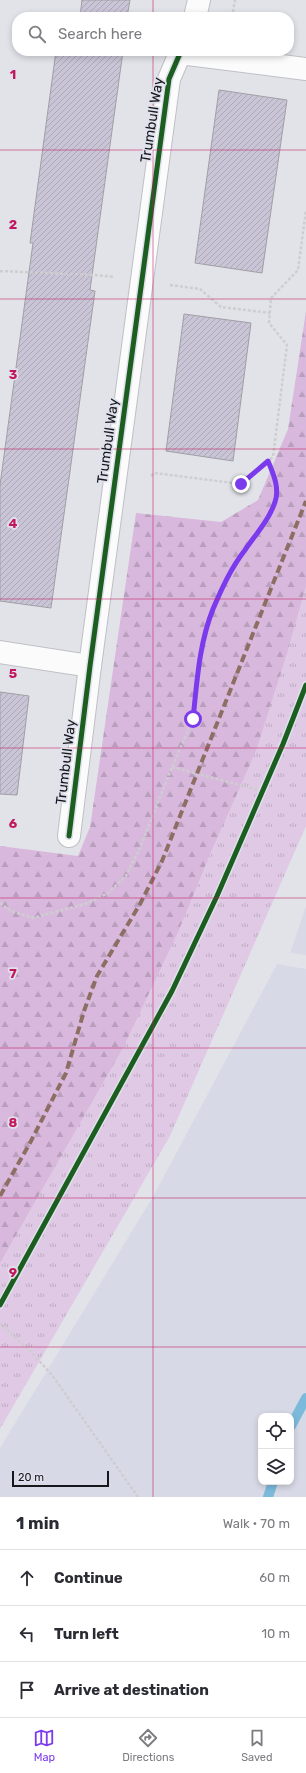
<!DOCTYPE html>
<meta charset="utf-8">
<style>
:root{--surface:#fff;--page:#f2f2f3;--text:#2b2b33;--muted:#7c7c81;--line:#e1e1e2;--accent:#7c3aed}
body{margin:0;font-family:Rubik,sans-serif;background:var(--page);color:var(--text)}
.controls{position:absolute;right:12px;bottom:12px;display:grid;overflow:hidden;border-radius:8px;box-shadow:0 2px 6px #0003}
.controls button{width:36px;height:36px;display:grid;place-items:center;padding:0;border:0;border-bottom:1px solid var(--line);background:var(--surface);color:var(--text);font:20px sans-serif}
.scale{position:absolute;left:12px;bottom:10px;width:97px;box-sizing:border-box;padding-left:4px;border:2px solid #16171a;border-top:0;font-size:11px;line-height:14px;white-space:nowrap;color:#16171a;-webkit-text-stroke:3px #dfe1ec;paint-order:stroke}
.stop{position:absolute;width:12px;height:12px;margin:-9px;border:3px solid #7c3aed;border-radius:50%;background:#fff}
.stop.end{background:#7c3aed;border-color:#fff;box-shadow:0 1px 4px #0008}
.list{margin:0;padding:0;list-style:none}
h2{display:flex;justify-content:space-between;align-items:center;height:52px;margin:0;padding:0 16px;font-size:17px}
h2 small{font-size:13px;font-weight:400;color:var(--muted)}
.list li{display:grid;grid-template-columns:26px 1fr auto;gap:12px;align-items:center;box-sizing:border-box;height:56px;padding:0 16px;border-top:1px solid var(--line)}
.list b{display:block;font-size:15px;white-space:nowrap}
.list em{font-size:13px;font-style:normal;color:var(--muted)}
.icon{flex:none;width:22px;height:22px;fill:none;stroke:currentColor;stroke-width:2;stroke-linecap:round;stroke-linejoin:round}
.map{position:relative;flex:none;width:306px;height:1497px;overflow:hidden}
.search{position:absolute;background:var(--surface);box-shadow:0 2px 6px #0003;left:12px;right:12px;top:12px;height:44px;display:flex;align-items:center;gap:10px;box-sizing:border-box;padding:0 14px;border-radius:16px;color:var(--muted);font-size:15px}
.sheet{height:220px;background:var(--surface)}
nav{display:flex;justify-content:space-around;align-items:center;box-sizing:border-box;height:56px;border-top:1px solid var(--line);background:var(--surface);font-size:11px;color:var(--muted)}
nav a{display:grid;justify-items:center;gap:2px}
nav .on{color:var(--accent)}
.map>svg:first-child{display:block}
.built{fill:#d7d9e6;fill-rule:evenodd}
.grass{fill:url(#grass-tufts)}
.forest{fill:url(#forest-firs)}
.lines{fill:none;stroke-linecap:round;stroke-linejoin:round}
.stream{stroke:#7cbadb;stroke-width:10}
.building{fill:url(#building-hatch);stroke:#9f9fa4}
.street-casing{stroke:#bfc0c5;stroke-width:24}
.path{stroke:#ceced0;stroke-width:2.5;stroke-dasharray:3 2;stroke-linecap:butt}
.street{stroke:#fbfbfc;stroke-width:22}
.quiet{stroke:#8d6e63;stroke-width:4;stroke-dasharray:8 4;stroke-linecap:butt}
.cycleway-casing{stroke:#dfe1ec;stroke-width:8}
.cycleway{stroke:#1b5e20;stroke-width:5}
.route{stroke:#7c3aed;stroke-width:5}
.grid{fill:none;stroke:#c2185b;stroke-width:1;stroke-opacity:0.55}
.labels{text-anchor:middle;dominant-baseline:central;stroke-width:3.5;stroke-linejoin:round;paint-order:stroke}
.street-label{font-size:14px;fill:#16171a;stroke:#dfe1ec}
.grid-label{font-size:13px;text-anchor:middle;font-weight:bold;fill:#c2185b;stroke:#dfe1ec;stroke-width:3.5;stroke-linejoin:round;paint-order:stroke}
</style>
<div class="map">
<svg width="306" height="1497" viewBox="0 0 306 1497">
<defs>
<pattern id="grass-tufts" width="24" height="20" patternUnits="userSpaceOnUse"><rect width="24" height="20" fill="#e0c9e5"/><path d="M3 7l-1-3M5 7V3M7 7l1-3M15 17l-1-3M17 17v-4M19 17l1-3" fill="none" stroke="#bfacc4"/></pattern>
<pattern id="forest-firs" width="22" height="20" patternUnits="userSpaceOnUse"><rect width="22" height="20" fill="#d8b9dd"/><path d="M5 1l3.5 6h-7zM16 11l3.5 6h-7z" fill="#b99ebd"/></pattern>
<pattern id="building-hatch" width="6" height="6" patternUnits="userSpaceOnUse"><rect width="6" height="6" fill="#cac5d6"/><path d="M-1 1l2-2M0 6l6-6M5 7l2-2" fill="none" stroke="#ada8b7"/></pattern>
</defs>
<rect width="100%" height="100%" fill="#e2e3e9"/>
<g class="built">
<path d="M 306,906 L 306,955 L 290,953 Z"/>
<path d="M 277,964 L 306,969 L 306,1497 L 0,1497 L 0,1448 L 154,1195 ZM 261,1416 L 291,1416 L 291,1482 L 261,1482 Z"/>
</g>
<path class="grass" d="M 306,388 L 306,826 L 170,1136 L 0,1429 L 0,1122 Z"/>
<path class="forest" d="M 306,311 L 306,586 L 287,653 L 256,751 L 211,852 L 178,932 L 124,1046 L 0,1263 L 0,846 L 78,856 L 90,827 L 136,513 L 221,522 L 258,500 L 288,429 Z"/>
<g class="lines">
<g class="stream">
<path d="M 291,1426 L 306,1398"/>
<path d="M 268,1497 L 273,1482"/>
</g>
</g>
<g class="building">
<path d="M 82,0 L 130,0 L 127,17 L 80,17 Z"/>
<path d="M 56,51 L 123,51 L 90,290 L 95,291 L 51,608 L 0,601 L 0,485 L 33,243 L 30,243 Z"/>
<path d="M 219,90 L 287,100 L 262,273 L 195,263 Z"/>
<path d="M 184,314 L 251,323 L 233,461 L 166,451 Z"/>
<path d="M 0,692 L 29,696 L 17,795 L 0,794 Z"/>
</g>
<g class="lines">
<defs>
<g id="street">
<path d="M 195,17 L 199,0"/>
<path d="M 180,53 L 306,69"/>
<path d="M 0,652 L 90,666"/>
<path d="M 69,836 L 90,666 L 169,79 L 181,51"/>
</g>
</defs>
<use href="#street" class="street-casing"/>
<g class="path">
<path d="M 232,17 L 235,0"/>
<path d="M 0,271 L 94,275 L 115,277"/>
<path d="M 170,285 L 200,289 L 221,307 L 270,313"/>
<path d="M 151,476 L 154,473 L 241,484 L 273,457 L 287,345 L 269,323 L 271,298 L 298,270 L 306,210"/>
<path d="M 172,767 L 262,791"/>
<path d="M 0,903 L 11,911 L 33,918 L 88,903 L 108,893 L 126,876 L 140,848 L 172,767 L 193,719 L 201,649 L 213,610 L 229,574 L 244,550 L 262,529 L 276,500 L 276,478 L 268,461"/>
<path d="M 0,1323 L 31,1352 L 52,1375 L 138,1497"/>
</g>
<use href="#street" class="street"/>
<path class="quiet" d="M 0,1196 L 31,1141 L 66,1073 L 84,1011 L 97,976 L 140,904 L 162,861 L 306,501"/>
<defs>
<g id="cycleway">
<path d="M 69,836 L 90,666 L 169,79 L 181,51"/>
<path d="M 0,1305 L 172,991 L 217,896 L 283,744 L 306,685"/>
</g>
</defs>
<use href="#cycleway" class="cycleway-casing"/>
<use href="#cycleway" class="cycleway"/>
</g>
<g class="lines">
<path class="route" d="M 193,719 C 197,682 199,644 213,609 C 222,588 231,568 245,550 C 256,534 269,520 275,502 C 280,488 273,473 268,461 L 241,484"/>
</g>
<path class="grid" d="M 153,0 L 153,17M 153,51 L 153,1497M 0,150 L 306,150M 0,299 L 306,299M 0,449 L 306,449M 0,599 L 306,599M 0,748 L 306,748M 0,898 L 306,898M 0,1048 L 306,1048M 0,1198 L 306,1198M 0,1347 L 306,1347"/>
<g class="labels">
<g class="street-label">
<text transform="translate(152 120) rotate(-81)">Trumbull Way</text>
<text transform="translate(108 441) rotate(-82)">Trumbull Way</text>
<text transform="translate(66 762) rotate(-83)">Trumbull Way</text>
</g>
</g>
<g class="grid-label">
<text x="13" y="79">1</text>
<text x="13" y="229">2</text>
<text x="13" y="379">3</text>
<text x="13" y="528">4</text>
<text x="13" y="678">5</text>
<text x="13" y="828">6</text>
<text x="13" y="978">7</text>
<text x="13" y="1127">8</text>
<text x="13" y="1277">9</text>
</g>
</svg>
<div class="controls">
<button><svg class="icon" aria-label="locate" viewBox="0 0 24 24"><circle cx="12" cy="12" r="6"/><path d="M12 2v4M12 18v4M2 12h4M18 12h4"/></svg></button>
<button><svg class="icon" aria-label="layers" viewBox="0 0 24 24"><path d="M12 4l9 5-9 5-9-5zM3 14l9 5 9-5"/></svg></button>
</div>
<div class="scale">20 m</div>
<div class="stop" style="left:193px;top:719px"></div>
<div class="stop end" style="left:241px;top:484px"></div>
<div class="search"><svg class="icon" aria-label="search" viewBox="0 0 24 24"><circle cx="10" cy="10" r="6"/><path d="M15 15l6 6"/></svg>Search here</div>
</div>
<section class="sheet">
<h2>1 min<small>Walk · 70 m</small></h2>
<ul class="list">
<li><svg class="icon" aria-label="ahead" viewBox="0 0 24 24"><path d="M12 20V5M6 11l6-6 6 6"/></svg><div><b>Continue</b></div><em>60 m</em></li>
<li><svg class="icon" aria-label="left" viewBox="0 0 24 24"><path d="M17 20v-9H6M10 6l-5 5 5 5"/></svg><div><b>Turn left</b></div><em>10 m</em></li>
<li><svg class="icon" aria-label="arrive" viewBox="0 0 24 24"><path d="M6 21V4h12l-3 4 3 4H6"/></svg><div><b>Arrive at destination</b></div></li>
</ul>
</section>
<nav>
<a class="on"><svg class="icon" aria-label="map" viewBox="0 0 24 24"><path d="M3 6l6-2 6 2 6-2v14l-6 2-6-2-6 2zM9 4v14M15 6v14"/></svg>Map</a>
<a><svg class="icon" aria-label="directions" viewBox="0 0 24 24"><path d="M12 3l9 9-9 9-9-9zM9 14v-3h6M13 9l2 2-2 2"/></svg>Directions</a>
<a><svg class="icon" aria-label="saved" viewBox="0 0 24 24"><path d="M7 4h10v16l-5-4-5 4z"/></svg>Saved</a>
</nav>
